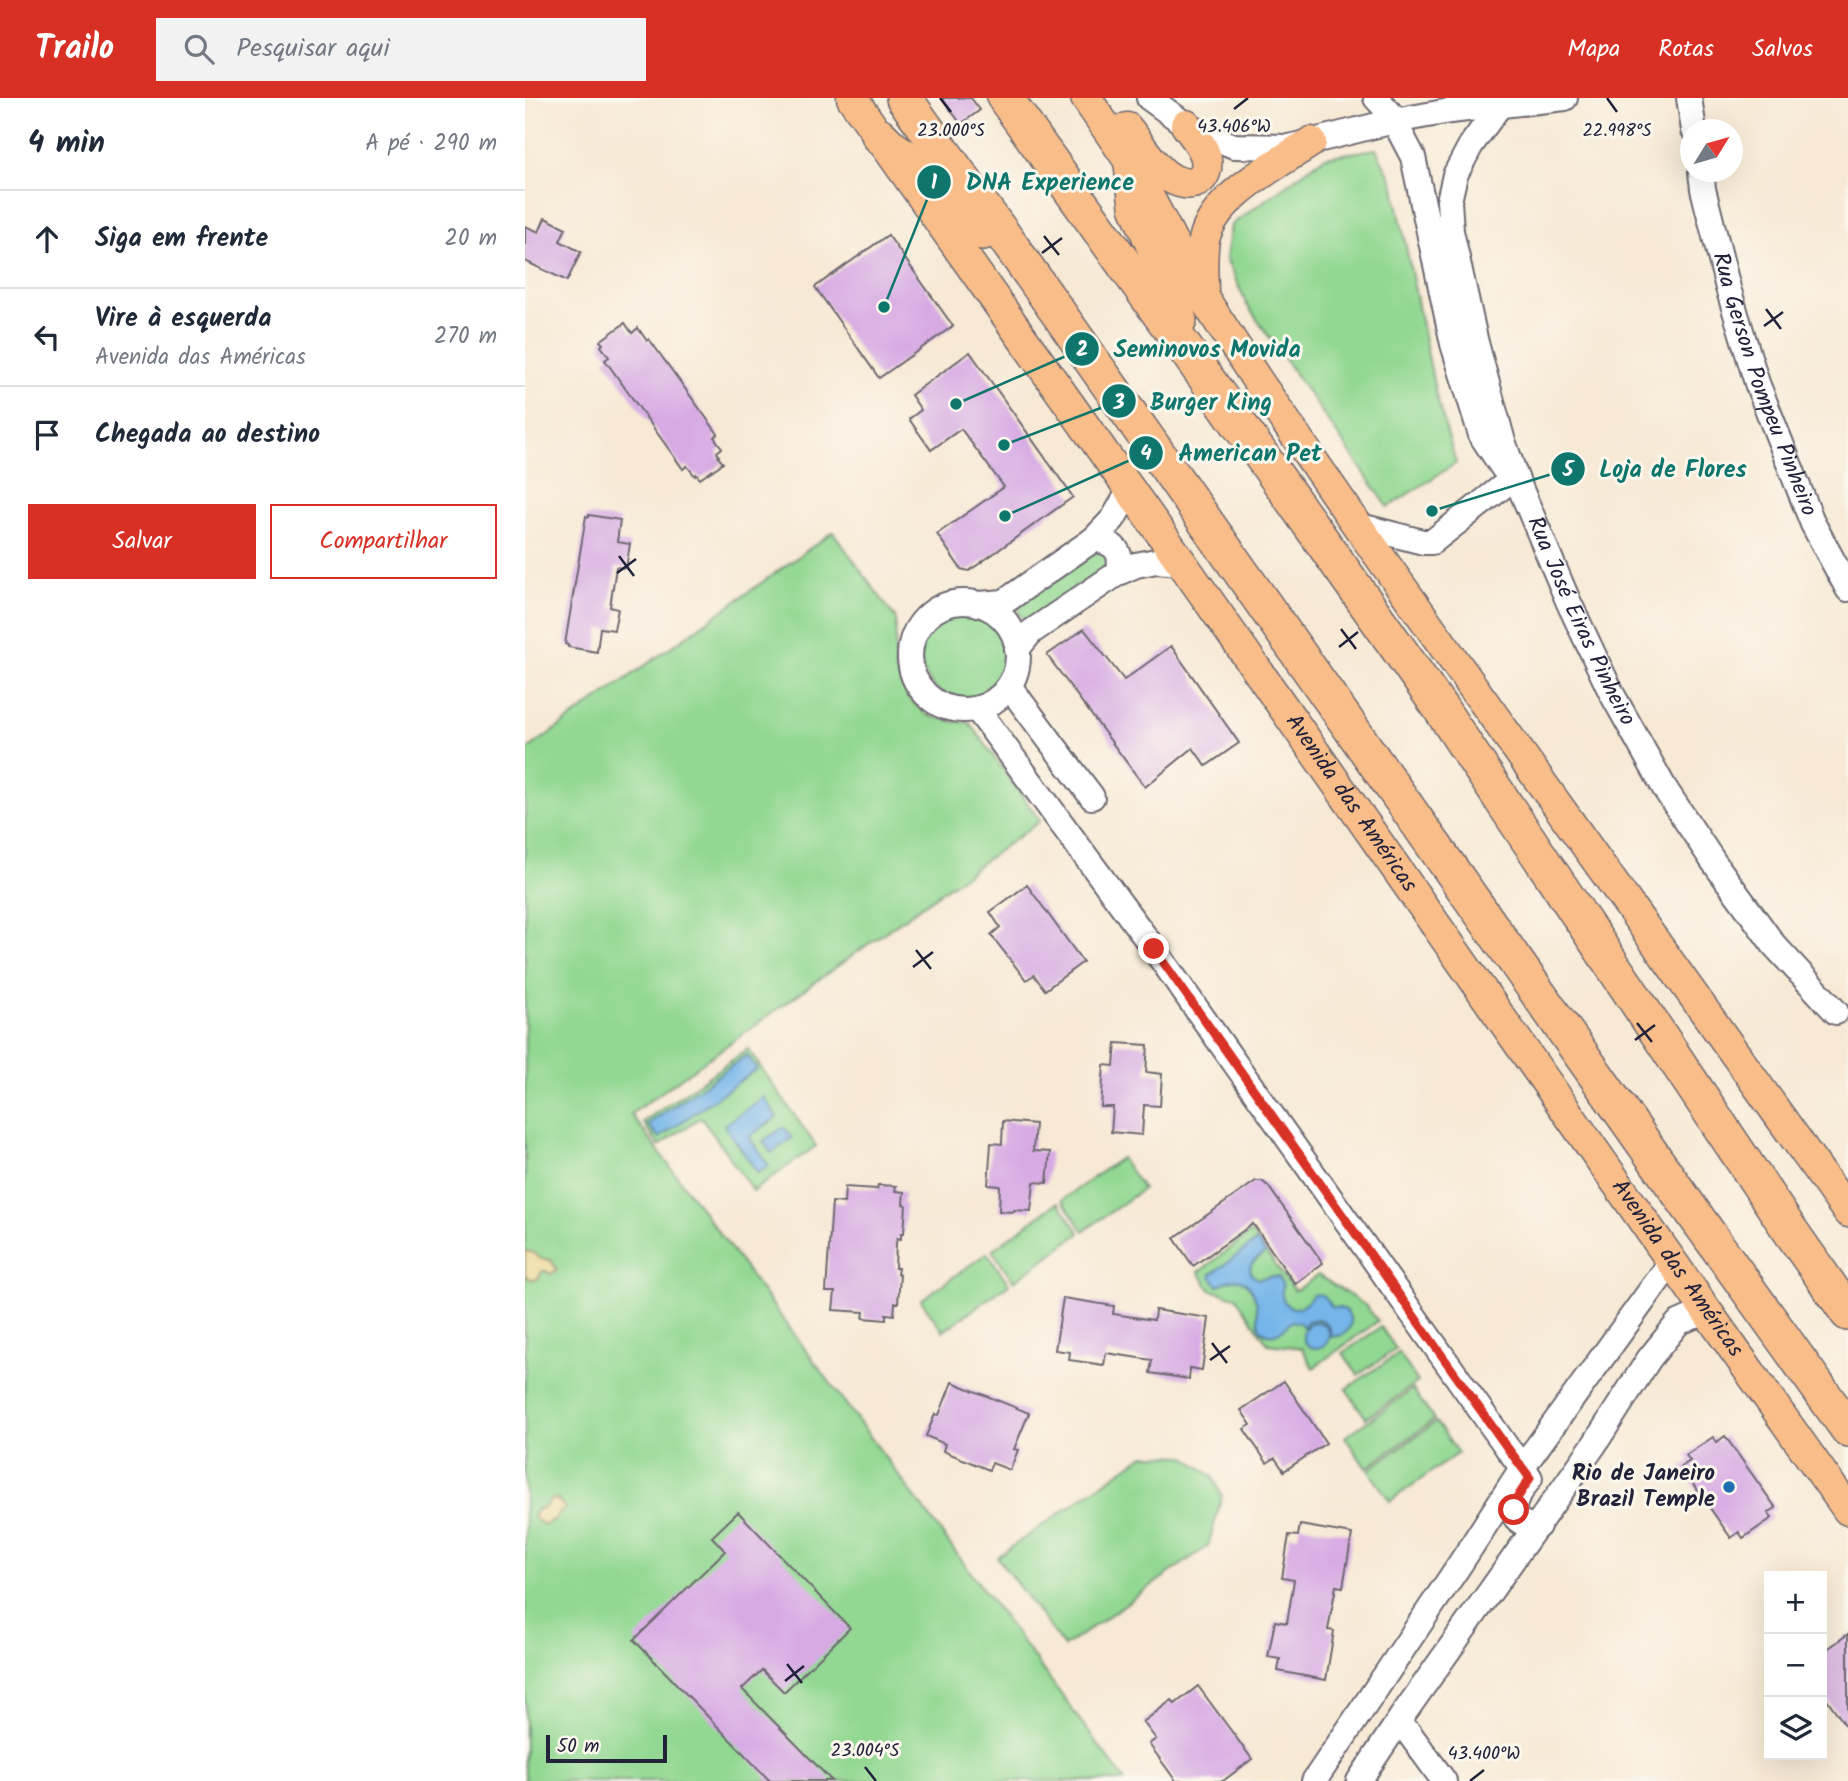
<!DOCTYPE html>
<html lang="pt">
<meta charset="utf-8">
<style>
:root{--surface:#fff;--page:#f2f2f3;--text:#1f2937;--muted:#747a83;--line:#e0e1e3;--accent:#d93025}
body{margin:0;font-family:Kalam,sans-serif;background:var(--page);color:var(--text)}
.controls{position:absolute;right:21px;bottom:21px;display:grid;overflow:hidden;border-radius:0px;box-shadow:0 7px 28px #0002}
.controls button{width:63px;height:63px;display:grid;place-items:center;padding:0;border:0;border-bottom:2px solid var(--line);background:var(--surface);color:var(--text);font:35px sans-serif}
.compass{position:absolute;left:1155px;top:21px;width:63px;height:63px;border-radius:50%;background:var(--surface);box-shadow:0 7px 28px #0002;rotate:53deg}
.scale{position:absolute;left:21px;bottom:18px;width:121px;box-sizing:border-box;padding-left:7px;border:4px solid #22223b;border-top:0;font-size:19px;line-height:24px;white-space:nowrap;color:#22223b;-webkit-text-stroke:5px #fbf7ec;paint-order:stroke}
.stop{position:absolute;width:21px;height:21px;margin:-16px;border:5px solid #d93025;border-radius:50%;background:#fff}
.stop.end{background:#d93025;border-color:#fff;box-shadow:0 2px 7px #0008}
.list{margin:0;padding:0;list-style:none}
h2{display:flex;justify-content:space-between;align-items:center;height:91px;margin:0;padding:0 28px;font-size:30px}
h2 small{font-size:23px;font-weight:400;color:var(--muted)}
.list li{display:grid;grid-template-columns:46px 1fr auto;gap:21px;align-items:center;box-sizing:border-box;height:98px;padding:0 28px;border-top:2px solid var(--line)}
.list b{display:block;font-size:26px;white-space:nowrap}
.list p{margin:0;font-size:23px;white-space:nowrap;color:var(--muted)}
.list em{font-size:23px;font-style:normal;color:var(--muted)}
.actions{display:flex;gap:14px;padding:21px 28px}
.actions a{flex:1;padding:16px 0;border:2px solid var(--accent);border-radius:0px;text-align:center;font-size:24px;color:var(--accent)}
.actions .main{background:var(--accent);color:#fff}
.icon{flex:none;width:38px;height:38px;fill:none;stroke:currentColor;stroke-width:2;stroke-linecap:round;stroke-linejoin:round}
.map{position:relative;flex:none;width:1323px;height:1683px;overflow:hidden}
header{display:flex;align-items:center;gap:42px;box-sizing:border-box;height:98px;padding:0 35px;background:var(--accent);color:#fff}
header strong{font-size:33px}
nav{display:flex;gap:38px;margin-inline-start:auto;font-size:24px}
.search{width:490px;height:63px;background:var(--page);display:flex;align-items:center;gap:18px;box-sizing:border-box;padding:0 24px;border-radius:0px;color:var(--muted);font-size:26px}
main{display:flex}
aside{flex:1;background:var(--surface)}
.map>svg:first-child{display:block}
.green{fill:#92d892;stroke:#5a7d66;stroke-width:2}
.sand{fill:#eeda9e;stroke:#887e6c;stroke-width:2}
.water{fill:#74b5e9;stroke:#4b6c92;stroke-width:2}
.building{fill:#d7aae3}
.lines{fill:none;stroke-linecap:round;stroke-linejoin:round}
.minor-casing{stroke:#6d6871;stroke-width:28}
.major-casing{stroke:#6d6871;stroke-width:33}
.highway-casing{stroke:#6d6871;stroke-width:38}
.minor{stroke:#fff;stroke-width:24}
.major{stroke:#f8bd89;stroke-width:30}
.highway{stroke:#f8bd89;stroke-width:35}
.route{stroke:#d93025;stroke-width:9}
.ticks{fill:none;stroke:#22223b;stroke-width:2.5}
.poi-dot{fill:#1f6fb2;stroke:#fbf7ec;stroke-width:2.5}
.labels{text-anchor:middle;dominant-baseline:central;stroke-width:6;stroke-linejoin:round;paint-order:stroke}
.street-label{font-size:23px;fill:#22223b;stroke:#fbf7ec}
.poi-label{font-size:23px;font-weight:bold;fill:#22223b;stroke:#fbf7ec;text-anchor:end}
.ticks-label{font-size:18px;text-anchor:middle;fill:#22223b;stroke:#fbf7ec;stroke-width:6;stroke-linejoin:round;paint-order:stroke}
.leader{fill:none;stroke:#0f766e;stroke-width:2.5}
.callout-dot{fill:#0f766e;stroke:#fbf7ec;stroke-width:2.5}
.mark-label{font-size:21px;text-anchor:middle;font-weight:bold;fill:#fff}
.callout-label{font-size:24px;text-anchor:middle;font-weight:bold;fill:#0f766e;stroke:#fbf7ec;stroke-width:6;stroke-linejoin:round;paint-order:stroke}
</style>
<header>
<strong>Trailo</strong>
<div class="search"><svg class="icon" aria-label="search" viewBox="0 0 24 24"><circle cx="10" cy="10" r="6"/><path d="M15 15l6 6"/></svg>Pesquisar aqui</div>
<nav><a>Mapa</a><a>Rotas</a><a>Salvos</a></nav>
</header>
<main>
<aside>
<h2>4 min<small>A pé · 290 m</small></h2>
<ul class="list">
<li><svg class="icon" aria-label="ahead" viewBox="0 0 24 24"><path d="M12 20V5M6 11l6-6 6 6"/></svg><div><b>Siga em frente</b></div><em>20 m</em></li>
<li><svg class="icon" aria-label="left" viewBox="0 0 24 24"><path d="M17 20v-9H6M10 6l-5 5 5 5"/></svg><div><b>Vire à esquerda</b><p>Avenida das Américas</p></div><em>270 m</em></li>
<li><svg class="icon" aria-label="arrive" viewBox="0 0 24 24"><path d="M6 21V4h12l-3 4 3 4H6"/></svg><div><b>Chegada ao destino</b></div></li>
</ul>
<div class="actions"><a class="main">Salvar</a><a>Compartilhar</a></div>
</aside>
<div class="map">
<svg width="1323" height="1683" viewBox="0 0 1323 1683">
<rect width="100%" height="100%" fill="#fbf7ec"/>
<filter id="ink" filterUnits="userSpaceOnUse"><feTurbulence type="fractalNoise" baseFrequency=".0143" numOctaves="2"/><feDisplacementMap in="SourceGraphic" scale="14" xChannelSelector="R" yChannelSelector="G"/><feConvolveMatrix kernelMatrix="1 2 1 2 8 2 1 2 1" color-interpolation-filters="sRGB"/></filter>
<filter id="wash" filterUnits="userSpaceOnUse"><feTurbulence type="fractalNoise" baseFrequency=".00686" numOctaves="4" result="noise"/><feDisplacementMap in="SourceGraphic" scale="28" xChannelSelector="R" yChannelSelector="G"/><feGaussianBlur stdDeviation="1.57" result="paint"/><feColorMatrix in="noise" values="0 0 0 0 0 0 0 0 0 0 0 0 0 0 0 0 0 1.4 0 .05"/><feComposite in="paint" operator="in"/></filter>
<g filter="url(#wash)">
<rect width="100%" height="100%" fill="#f7e9d4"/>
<g class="green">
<path d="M 851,51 L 868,84 L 911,297 L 931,365 L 863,409 L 722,207 L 701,160 L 706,127 L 800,59 Z"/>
<path d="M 308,434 L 371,521 L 370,570 L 383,600 L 404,618 L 430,624 L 443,624 L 448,629 L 515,723 L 106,1016 L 600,1683 L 0,1683 L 0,653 Z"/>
<path d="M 580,448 L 585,465 L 509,519 L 501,521 L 494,517 L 493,509 L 499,502 Z"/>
<circle cx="439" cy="558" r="43"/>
<path d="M 223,951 L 291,1048 L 228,1093 L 176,1019 L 134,1048 L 118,1024 Z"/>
<path d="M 596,1060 L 618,1091 L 559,1133 L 537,1102 Z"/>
<path d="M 533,1104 L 555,1135 L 489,1183 L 467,1152 Z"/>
<path d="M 726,1134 L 770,1193 L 793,1177 L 841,1208 L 853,1223 L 788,1270 L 777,1250 L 743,1246 L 711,1199 L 685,1192 L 674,1174 Z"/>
<path d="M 462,1155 L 484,1186 L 418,1233 L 396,1202 Z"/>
<path d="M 856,1229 L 871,1251 L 833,1277 L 818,1255 Z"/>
<path d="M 874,1255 L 893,1284 L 841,1320 L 821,1291 Z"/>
<path d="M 888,1291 L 909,1322 L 841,1370 L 820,1339 Z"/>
<path d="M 911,1324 L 933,1355 L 865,1403 L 843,1372 Z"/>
<path d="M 619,1357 L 660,1358 L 688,1379 L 697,1399 L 683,1448 L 539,1549 L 472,1459 Z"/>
</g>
<g class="sand">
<path d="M 0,1153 L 7,1154 L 16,1161 L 26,1162 L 32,1172 L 25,1176 L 21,1173 L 17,1173 L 14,1180 L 10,1182 L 3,1180 L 0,1176 Z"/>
<path d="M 28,1401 L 33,1402 L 41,1411 L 34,1415 L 30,1421 L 19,1427 L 8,1419 L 12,1411 L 19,1410 L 24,1403 Z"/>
</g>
<g class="water">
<path d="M 222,957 L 232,971 L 134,1040 L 123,1026 Z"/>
<path d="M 239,999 L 252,1019 L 224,1039 L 244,1068 L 233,1075 L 199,1027 Z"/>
<path d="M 259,1029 L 267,1040 L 246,1055 L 238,1043 Z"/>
<path d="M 732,1143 L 741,1155 C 732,1161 721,1165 727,1177 L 733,1181 L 747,1178 L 754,1179 L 758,1188 C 754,1199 761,1214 775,1209 C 780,1207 784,1202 788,1197 C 799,1194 802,1201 807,1209 C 818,1209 824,1212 826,1224 C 824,1235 817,1239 806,1238 C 805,1229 802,1224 793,1221 L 783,1223 L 778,1229 L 775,1225 L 768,1223 C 761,1227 758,1234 750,1236 C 728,1239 734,1215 731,1203 C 725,1182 712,1175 693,1188 L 685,1177 Z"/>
<circle cx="791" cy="1237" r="13"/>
</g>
<g id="blocks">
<g class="building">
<path d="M 417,0 L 446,0 L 455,12 L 436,26 Z"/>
<path d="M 20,120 L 41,130 L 35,143 L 56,154 L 42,183 L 0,163 L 0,128 L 14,134 Z"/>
<path d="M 363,137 L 428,228 L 354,280 L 290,189 Z"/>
<path d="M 100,225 L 107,235 L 113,230 L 122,243 L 124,241 L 193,336 L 189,339 L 197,350 L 192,354 L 194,358 L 193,359 L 198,365 L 175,381 L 171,376 L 170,378 L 162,368 L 158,371 L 80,262 L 84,259 L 76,248 L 78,246 L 75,243 Z"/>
<path d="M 445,254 L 548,399 L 444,473 L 436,471 L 412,436 L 479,389 L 436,331 L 406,352 L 384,321 L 396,312 L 386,297 Z"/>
<path d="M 64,417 L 95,422 L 92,444 L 105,446 L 101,470 L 91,469 L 85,509 L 93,511 L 89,532 L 75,530 L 72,554 L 43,549 L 43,547 L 40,546 L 61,418 L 64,419 Z"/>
<path d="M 559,531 L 599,582 L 646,548 L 714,645 L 681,668 L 668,650 L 620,689 L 522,557 Z"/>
<path d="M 502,787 L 558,864 L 520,892 L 509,877 L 501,882 L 466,837 L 475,829 L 465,814 Z"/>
<path d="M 591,945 L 623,947 L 621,974 L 637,976 L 635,1008 L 619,1007 L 617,1037 L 586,1034 L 588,1009 L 576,1009 L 579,967 L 589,968 Z"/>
<path d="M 478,1023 L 510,1026 L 508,1053 L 525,1054 L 522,1085 L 509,1084 L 506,1113 L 489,1112 L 488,1114 L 474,1113 L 475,1088 L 463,1087 L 466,1045 L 477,1046 Z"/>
<path d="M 731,1083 L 737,1083 L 743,1088 L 798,1165 L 770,1186 L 728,1126 L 668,1168 L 649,1140 Z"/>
<path d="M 353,1087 L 371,1088 L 370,1093 L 379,1094 L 378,1106 L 381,1107 L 379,1135 L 376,1135 L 376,1141 L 372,1140 L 371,1145 L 370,1170 L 373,1170 L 372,1176 L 375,1177 L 373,1205 L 370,1205 L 369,1217 L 361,1216 L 361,1222 L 338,1220 L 339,1214 L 308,1212 L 310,1194 L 301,1194 L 307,1104 L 319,1105 L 320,1089 L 352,1091 Z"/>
<path d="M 538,1200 L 589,1208 L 588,1216 L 629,1222 L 630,1212 L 684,1220 L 677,1272 L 665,1270 L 664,1281 L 625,1275 L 627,1262 L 581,1255 L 579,1267 L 544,1262 L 545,1254 L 530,1252 Z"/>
<path d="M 759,1283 L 801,1345 L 759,1373 L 750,1360 L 742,1365 L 719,1331 L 726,1327 L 716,1312 Z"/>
<path d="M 427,1284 L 504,1315 L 489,1351 L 493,1352 L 485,1372 L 467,1365 L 464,1372 L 418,1353 L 420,1346 L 401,1338 L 410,1316 L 414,1317 Z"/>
<path d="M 1200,1338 L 1251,1410 L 1243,1415 L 1247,1420 L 1218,1440 L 1214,1434 L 1206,1440 L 1156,1369 L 1165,1363 L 1161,1357 L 1188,1339 L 1192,1344 Z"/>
<path d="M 213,1414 L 325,1530 L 259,1594 L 237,1572 L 217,1591 L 307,1683 L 245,1683 L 109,1542 L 200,1453 L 187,1439 Z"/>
<path d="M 775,1427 L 827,1436 L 818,1489 L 811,1488 L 803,1532 L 809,1533 L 801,1582 L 753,1573 L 755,1561 L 743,1559 L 750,1523 L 762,1525 L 769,1482 L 757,1480 L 764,1437 L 773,1438 Z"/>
<path d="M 1323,1536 L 1323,1631 L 1297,1594 L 1297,1555 Z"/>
<path d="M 673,1588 L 727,1661 L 698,1683 L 651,1683 L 624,1646 L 631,1641 L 618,1624 L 647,1602 L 650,1606 Z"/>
</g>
</g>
</g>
<g filter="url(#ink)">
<use href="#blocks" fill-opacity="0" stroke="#6d6871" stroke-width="2"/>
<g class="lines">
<defs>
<g id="minor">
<path d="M 624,0 L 661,27 L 682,37 L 709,48 L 764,49 L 869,23 L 925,13 L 1040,0"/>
<path d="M 851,0 L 865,15 L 888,59 L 928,246 L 956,337 L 978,370"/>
<path d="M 1164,0 L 1169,32"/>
<path id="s1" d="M 975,7 L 946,47 L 930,77 L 924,103 L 926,133 L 951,245 L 977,340 L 991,380 L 1044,505 L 1087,596 L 1140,691 L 1188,763 L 1249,847 L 1311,914"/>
<path id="s2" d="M 1176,74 L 1178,91 L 1203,190 L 1232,285 L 1288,426 L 1323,491"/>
<path d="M 832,427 L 898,444 L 907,444 L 986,382 L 991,380"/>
<path d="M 569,441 C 590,445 599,454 593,475"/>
<circle cx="439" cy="558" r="54"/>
<path d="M 454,506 L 479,504 L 569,441 L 588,421 L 605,392"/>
<path d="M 492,551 L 506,534 L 593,475 L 611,467 L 631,463 L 657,465"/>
<path d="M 484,588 L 567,699"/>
<path d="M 452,611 L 629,851 L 981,1348 L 1005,1380 C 998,1390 978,1414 996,1424 C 1000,1427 1008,1427 1013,1428"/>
<path d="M 884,1635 L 919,1683"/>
<path d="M 789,1683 L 935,1466 L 997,1370 L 1147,1163"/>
<path d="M 834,1683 L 877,1618 L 1069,1347 L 1124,1261 L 1153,1225 L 1167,1219 L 1183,1215"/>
</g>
<g id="major">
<path id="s3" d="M 327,0 L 657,465 L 1183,1215 L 1323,1412"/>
<path d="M 561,0 L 607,67 L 648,145 L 682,205 L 730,279 L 830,424 L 1323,1114"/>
<path d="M 602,30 C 613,43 628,68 641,77 C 659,91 685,89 681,60 C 678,47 668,37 661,27"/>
<path d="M 678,196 C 678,179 676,159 679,142 C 689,98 751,67 786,44"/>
</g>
<g id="highway">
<path d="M 379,0 L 491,155 L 1144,1081 L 1323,1331"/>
<path d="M 480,0 L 699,305 L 916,611 L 1262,1128 L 1323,1215"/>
<path d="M 354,37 L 367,50 L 386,63 L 412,94 L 445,119 L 458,134"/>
<path d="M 607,67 L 612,108 L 629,148 L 654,222"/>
</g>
</defs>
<use href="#minor" class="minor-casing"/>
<use href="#major" class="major-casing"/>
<use href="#highway" class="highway-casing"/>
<use href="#minor" class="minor"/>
<use href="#major" class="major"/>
<use href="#highway" class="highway"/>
</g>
</g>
<g class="lines" filter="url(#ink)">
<path class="route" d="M 629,851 L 981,1348 L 1005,1380 L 989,1405 L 989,1412"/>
</g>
<path class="ticks" d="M 415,0 L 426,14M 1082,0 L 1092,14M 709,11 L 723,0M 519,138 L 534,157M 517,155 L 537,140M 1241,211 L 1256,231M 1239,228 L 1258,214M 94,458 L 109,478M 92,475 L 111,461M 816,531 L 831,551M 814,549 L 833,534M 391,852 L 406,871M 388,869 L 408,854M 1112,925 L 1127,944M 1110,942 L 1130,927M 687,1245 L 702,1265M 685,1262 L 705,1248M 262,1566 L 277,1585M 260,1583 L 279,1568M 340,1669 L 351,1683M 945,1683 L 959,1672"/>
<circle class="poi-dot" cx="1204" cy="1389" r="7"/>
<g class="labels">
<g class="street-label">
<text stroke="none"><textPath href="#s2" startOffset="222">Rua Gerson Pompeu Pinheiro</textPath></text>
<text stroke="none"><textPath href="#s1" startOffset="553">Rua José Eiras Pinheiro</textPath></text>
<text stroke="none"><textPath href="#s3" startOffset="864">Avenida das Américas</textPath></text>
<text stroke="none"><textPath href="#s3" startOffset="1432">Avenida das Américas</textPath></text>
</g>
<g class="poi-label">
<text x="1190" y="1376">Rio de Janeiro<tspan x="1190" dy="26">Brazil Temple</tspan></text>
</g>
</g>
<g class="ticks-label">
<text x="709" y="34">43.406°W</text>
<text x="426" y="38">23.000°S</text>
<text x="1092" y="38">22.998°S</text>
<text x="340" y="1658">23.004°S</text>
<text x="959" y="1661">43.400°W</text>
</g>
<path class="leader" d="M359 209L409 84M431 306L557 251M479 347L594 303M480 418L621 355M907 413L1043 371"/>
<g class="callout-dot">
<circle cx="359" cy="209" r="7"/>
<circle cx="431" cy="306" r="7"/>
<circle cx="479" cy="347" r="7"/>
<circle cx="480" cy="418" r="7"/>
<circle cx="907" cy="413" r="7"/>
<circle cx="409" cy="84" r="18"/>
<circle cx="557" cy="251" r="18"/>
<circle cx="594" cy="303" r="18"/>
<circle cx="621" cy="355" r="18"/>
<circle cx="1043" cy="371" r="18"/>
</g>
<g class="mark-label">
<text x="409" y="91">1</text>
<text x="557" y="258">2</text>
<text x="594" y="311">3</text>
<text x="621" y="362">4</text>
<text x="1043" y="378">5</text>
</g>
<g class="callout-label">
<text x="525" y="92">DNA Experience</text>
<text x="682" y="259">Seminovos Movida</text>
<text x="686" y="312">Burger King</text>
<text x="725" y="363">American Pet</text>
<text x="1148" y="379">Loja de Flores</text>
</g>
</svg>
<div class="controls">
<button>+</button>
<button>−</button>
<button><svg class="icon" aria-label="layers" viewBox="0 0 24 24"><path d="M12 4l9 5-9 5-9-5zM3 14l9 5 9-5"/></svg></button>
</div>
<svg class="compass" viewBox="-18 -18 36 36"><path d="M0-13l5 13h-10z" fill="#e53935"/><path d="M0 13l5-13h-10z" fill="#747a83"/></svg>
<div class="scale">50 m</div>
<div class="stop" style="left:989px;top:1412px"></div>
<div class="stop end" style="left:629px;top:851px"></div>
</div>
</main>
